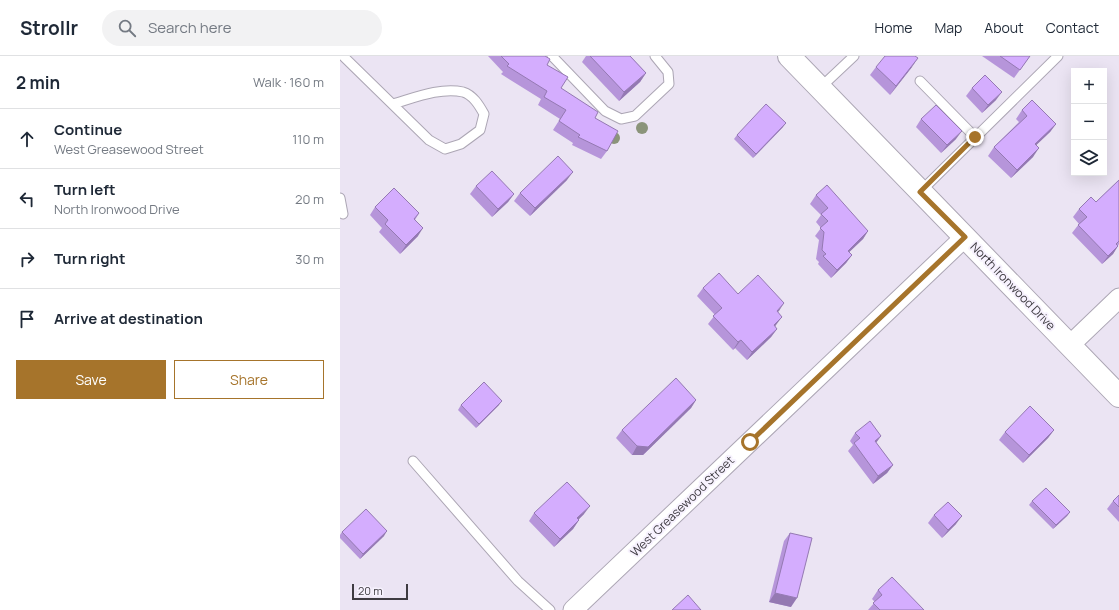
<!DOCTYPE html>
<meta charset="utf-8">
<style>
:root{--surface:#fff;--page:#f2f2f3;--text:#1f2937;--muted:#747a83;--line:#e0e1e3;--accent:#a6742b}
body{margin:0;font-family:Manrope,sans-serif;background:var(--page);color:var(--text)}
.controls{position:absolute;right:12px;top:12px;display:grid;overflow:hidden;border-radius:0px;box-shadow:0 4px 16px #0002}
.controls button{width:36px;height:36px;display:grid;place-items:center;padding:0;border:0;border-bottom:1px solid var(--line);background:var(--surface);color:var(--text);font:20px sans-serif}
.scale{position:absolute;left:12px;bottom:10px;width:56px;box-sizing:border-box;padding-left:4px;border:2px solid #3e3b41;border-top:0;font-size:11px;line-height:14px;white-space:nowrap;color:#3e3b41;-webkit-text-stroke:3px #f7f2fe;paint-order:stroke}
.stop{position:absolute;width:12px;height:12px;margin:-9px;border:3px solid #a6742b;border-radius:50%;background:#fff}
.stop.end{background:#a6742b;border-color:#fff;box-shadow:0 1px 4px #0008}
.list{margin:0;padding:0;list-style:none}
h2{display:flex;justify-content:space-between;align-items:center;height:52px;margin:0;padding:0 16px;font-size:17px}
h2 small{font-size:13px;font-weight:400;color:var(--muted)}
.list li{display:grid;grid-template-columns:26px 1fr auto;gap:12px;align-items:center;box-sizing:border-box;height:60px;padding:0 16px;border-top:1px solid var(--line)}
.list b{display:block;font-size:15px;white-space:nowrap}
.list p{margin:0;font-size:13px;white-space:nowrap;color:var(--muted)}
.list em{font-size:13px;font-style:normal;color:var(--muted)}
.actions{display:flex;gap:8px;padding:12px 16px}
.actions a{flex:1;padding:9px 0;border:1px solid var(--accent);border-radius:0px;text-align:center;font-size:14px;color:var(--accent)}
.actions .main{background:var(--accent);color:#fff}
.icon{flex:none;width:22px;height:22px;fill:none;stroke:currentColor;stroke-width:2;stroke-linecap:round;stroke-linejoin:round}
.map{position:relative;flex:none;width:779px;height:554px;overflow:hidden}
header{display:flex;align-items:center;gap:24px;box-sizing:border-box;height:56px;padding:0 20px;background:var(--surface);border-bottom:1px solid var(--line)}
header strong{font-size:19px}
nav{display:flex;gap:22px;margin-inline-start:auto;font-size:14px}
.search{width:280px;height:36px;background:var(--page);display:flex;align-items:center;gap:10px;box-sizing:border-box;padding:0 14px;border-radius:22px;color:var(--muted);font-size:15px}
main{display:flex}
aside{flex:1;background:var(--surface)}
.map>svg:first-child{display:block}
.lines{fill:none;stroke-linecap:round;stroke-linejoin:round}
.service-casing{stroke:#aca6b4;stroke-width:11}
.minor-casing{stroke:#aca6b4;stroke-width:21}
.tertiary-casing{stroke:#aca6b4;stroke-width:24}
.service{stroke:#fff;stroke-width:9}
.minor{stroke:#fff;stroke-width:19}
.tertiary{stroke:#fff;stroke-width:22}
.tree{fill:#8b947a}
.wall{fill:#b695da}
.shaded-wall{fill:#9479b2}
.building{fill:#d4adfe;stroke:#9479b2}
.route{stroke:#a6742b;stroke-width:5}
.labels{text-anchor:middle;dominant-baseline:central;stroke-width:4;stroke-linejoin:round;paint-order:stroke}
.street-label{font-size:12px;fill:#3e3b41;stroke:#f7f2fe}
</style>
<header>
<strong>Strollr</strong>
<div class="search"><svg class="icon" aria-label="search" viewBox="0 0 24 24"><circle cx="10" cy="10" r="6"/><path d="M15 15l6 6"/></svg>Search here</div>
<nav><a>Home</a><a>Map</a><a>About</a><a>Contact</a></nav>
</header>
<main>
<aside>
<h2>2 min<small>Walk · 160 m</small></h2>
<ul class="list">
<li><svg class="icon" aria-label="ahead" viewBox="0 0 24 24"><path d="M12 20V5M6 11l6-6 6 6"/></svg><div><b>Continue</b><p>West Greasewood Street</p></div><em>110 m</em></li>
<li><svg class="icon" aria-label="left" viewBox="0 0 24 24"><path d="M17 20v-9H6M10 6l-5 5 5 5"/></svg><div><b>Turn left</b><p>North Ironwood Drive</p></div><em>20 m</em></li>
<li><svg class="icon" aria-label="right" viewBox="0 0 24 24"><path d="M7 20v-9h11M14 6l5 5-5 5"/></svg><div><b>Turn right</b></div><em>30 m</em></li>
<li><svg class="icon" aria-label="arrive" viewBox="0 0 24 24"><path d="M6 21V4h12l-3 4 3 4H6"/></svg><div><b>Arrive at destination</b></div></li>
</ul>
<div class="actions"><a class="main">Save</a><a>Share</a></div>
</aside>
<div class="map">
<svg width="779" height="554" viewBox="0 0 779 554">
<rect width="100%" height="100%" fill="#ebe4f3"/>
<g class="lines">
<defs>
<g id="service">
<path d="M 3,0 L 89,84 L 105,93 L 121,88 L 140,74 L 144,58 C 139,49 133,39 123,36 C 100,31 74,42 53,48"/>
<path d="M 212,0 L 265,55 L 281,63 L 295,60 L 329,28 L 328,16 L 315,0"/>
<path d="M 580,25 L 635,81"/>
<path d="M 480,32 L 514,0"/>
<path d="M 580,136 L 718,0"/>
<path d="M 0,142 L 3,158"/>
<path d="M 73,405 L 178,525 L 210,554"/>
</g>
<g id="minor">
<path d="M 730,289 L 779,242"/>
<path d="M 233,554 L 625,181"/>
</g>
<path id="tertiary" d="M 449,0 L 779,340"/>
</defs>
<use href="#service" class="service-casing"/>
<use href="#minor" class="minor-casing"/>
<use href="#tertiary" class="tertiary-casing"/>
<use href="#service" class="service"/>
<use href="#minor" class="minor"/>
<use href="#tertiary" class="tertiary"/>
</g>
<g class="tree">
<circle cx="302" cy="72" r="6"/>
<circle cx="274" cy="82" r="6"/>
</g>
<g class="wall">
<path d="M 148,0 L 205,0 L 207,9 L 221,32 L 255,62 L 267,95 L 261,103 L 232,89 L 233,87 L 213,74 L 220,63 L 198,49 L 201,43 L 161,18 L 163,16 Z"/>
<path d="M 246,0 L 290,0 L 306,17 L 300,26 L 279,45 L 242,6 Z"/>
<path d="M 642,0 L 690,0 L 674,22 Z"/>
<path d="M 536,11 L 572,11 L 550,39 L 530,19 Z"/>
<path d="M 632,32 L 656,44 L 642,57 L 626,40 Z"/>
<path d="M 682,54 L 716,68 L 710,76 L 696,89 L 693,101 L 671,122 L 648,100 L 654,91 L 679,66 L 676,63 Z"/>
<path d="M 581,63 L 616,83 L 601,97 L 576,71 Z"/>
<path d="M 443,71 L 413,102 L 394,83 L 397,79 Z"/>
<path d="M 227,124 L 190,160 L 174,145 L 180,137 Z"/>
<path d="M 779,124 L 779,188 L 773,198 L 762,208 L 732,177 L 739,168 L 733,161 L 739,153 L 756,146 Z"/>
<path d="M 136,130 L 174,138 L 168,146 L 152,161 L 130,138 Z"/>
<path d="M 476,139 L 528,175 L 523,183 L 509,196 L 512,199 L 506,207 L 491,222 L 478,208 L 479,206 L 476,203 L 479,184 L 475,180 L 481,172 L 476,166 L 481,159 L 470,148 Z"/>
<path d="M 35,151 L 79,157 L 75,164 L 78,180 L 60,198 L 39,176 L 42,172 L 30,159 Z"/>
<path d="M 363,232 L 398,238 L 438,256 L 436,269 L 435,271 L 437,273 L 431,281 L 407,304 L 395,292 L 393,294 L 368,268 L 375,259 L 357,240 Z"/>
<path d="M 356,344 L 351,352 L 303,399 L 292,399 L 276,382 L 282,374 Z"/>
<path d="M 121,349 L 159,349 L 136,372 L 118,354 Z"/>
<path d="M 714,374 L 708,382 L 683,407 L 659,384 L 665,376 Z"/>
<path d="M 515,377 L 541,380 L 536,387 L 553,409 L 547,417 L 533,428 L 508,395 L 513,389 L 510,385 Z"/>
<path d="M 779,439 L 779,466 L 767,453 L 773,445 Z"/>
<path d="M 692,445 L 730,456 L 727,460 L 713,473 L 689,449 Z"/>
<path d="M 194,457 L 244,458 L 238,464 L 239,464 L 233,473 L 214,491 L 189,465 Z"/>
<path d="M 594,459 L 616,468 L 602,482 L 588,467 Z"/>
<path d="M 2,476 L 44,480 L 20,503 L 0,482 L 0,479 Z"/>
<path d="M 450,477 L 451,551 L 429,546 L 444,485 Z"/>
<path d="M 538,534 L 584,554 L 528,554 L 535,546 L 532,543 Z"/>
</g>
<g class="shaded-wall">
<path d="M 578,2 L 572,11 L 550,39 L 556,30 Z"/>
<path d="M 306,17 L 300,26 L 279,45 L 284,36 Z"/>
<path d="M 662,36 L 656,44 L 642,57 L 648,49 Z"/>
<path d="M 446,67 L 443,71 L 413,102 L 416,98 Z"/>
<path d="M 716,68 L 710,76 L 689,96 L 695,88 Z"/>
<path d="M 622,75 L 616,83 L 601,97 L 607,89 Z"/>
<path d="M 699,92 L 693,101 L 671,122 L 677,114 Z"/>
<path d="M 233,116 L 227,124 L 190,160 L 195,152 Z"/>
<path d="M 174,138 L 168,146 L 152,161 L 158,153 Z"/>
<path d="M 83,172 L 78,180 L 60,198 L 66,189 Z"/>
<path d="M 528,175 L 523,183 L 502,203 L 508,195 Z"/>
<path d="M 778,190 L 773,198 L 762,208 L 768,200 Z"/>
<path d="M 512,199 L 506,207 L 491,222 L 497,214 Z"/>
<path d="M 444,247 L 439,255 L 431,263 L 437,255 Z"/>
<path d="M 442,261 L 436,269 L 428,277 L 434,269 Z"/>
<path d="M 437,273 L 431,281 L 407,304 L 412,296 Z"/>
<path d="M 401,284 L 395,292 L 393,294 L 398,286 Z"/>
<path d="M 356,344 L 351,352 L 303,399 L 292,399 L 297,390 Z"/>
<path d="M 162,345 L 159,349 L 136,372 L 139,368 Z"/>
<path d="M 714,374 L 708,382 L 683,407 L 689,399 Z"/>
<path d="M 541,380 L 535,388 L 535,385 Z"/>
<path d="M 553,409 L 547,417 L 533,428 L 538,420 Z"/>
<path d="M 250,450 L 244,458 L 231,471 L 237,462 Z"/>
<path d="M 730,456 L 727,460 L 713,473 L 716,469 Z"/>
<path d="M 622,460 L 616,468 L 602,482 L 608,474 Z"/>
<path d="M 239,464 L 233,473 L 214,491 L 220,483 Z"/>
<path d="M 47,475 L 44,480 L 20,503 L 23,498 Z"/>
<path d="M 435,537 L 457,542 L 451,551 L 429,546 Z"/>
</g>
<g class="building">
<path d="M 161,0 L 205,0 L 210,3 L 207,9 L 228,21 L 221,32 L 258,56 L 255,62 L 278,75 L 267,95 L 238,81 L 240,79 L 219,65 L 226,54 L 204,41 L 207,35 L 167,10 L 169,8 Z"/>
<path d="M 250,0 L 290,0 L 306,17 L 284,36 Z"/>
<path d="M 545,0 L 575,0 L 578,2 L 556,30 L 536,11 Z"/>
<path d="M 660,0 L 690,0 L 680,14 Z"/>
<path d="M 645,19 L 662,36 L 648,49 L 632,32 Z"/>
<path d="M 692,44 L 716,68 L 695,88 L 699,92 L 677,114 L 654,91 L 687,60 L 682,54 Z"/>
<path d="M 426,48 L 446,67 L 416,98 L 397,79 Z"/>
<path d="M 596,49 L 622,75 L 607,89 L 581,63 Z"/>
<path d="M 218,100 L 233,116 L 195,152 L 180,137 Z"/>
<path d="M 152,115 L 174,138 L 158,153 L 136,130 Z"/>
<path d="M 779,124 L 779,185 L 776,188 L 778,190 L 768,200 L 738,169 L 747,161 L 739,153 L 751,141 L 756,146 Z"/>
<path d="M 487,129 L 528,175 L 508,195 L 512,199 L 497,214 L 483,200 L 486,198 L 482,194 L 484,176 L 480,172 L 488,165 L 481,158 L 488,152 L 476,139 Z"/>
<path d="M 54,132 L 79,157 L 74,163 L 83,172 L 66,189 L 45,168 L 48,164 L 35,151 Z"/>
<path d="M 379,217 L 398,238 L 418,219 L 444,247 L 437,255 L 442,261 L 434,269 L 437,273 L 412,296 L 401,284 L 398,286 L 373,260 L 382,252 L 363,232 Z"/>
<path d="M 336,322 L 356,344 L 308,391 L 297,390 L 282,374 Z"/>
<path d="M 144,326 L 162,345 L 139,368 L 121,349 Z"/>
<path d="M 690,350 L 714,374 L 689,399 L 665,376 Z"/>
<path d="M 530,365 L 541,380 L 535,385 L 553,409 L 538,420 L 514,387 L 520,382 L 515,377 Z"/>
<path d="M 227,426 L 250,450 L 237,462 L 239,464 L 220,483 L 194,457 Z"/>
<path d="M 706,432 L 730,456 L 716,469 L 692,445 Z"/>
<path d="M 779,439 L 779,451 L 773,445 Z"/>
<path d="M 608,446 L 622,460 L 608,474 L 594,459 Z"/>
<path d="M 26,453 L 47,475 L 23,498 L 2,476 Z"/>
<path d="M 450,477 L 472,482 L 457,542 L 435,537 Z"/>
<path d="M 552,521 L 584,554 L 540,554 L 533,547 L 542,539 L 538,534 Z"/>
<path d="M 348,539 L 361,554 L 332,554 Z"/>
</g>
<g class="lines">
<path class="route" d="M 410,386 L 625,181 L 580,136 L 635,81"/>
</g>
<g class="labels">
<g class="street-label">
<text transform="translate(673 230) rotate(46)">North Ironwood Drive</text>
<text transform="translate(342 450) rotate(-44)">West Greasewood Street</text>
</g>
</g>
</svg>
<div class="controls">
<button>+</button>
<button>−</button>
<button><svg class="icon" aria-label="layers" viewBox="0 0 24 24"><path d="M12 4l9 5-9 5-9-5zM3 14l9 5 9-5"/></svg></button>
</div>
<div class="scale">20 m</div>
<div class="stop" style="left:410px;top:386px"></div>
<div class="stop end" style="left:635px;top:81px"></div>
</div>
</main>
